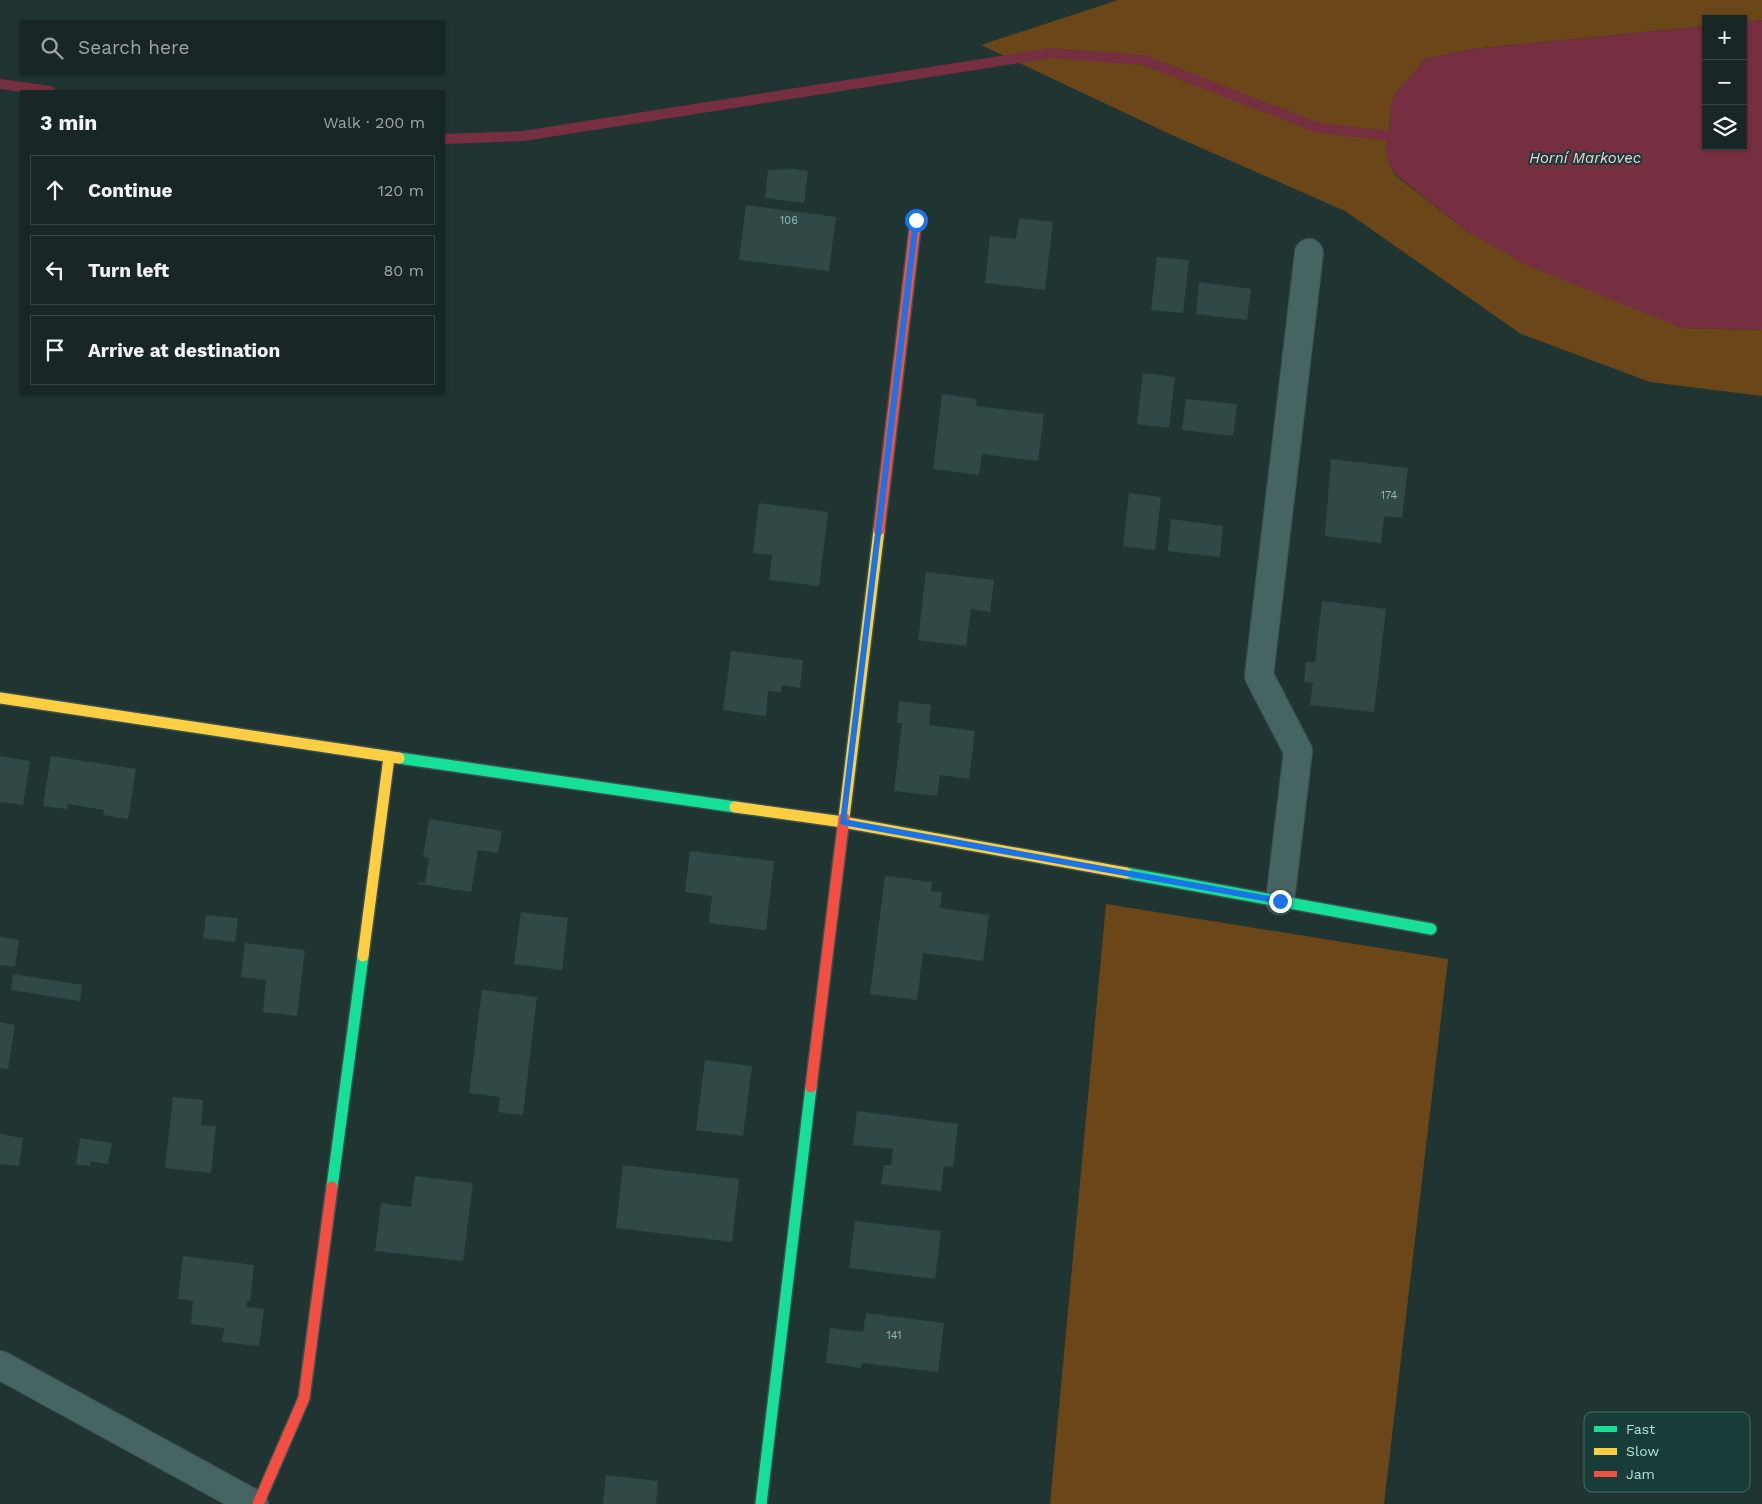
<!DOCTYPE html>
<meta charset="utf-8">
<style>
:root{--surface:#182726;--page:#253332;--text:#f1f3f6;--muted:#9fa5a7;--line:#364443}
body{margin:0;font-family:"Work Sans",sans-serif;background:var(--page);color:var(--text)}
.controls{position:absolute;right:15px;top:15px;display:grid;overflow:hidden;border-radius:0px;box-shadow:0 1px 4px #0004}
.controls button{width:45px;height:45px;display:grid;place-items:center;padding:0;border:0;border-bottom:1px solid var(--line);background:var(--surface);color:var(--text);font:25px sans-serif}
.stop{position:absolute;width:15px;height:15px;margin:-11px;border:4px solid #1a73e8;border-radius:50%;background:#fff}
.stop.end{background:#1a73e8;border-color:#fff;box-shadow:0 1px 5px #0008}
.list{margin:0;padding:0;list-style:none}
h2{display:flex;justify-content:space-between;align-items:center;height:65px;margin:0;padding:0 20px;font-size:21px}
h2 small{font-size:16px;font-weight:400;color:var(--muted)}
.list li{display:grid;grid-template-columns:32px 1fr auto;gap:15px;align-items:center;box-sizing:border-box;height:70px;margin:0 10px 10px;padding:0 10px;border:1px solid var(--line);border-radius:0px}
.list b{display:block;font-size:19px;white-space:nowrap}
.list em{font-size:16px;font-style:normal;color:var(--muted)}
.icon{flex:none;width:28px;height:28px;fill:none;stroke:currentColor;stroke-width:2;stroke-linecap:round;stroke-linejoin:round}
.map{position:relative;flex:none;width:1762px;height:1504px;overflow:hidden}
.search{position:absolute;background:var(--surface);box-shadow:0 1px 4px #0004;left:20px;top:20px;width:425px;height:55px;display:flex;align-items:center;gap:12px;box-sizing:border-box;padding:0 18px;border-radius:0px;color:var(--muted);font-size:19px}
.panel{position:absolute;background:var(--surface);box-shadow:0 1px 4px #0004;left:20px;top:90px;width:425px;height:305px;border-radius:0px}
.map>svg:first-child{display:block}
.green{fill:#6a4618}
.water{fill:#752f41}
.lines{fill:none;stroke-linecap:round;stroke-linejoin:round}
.stream{stroke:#752f41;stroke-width:10}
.building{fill:#304946}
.street-casing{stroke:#39524f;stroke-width:30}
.fast-casing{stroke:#39524f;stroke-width:14}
.slow-casing{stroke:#39524f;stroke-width:14}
.jam-casing{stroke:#39524f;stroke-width:14}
.street{stroke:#466562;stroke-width:28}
.fast{stroke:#16e098;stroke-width:11}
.slow{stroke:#ffcf43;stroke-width:11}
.jam{stroke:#f24e42;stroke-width:11}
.route{stroke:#1a73e8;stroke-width:6}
.labels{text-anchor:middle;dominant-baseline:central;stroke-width:4;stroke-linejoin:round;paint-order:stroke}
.number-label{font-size:11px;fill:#8fbbb5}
.water-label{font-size:15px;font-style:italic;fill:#fdccd5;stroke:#183c38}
.key{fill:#183c38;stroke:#456e69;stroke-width:1}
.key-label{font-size:14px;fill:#afe1da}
</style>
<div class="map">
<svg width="1762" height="1504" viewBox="0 0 1762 1504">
<rect width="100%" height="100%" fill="#203432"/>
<g class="green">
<path d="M 1118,0 L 1762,0 L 1762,20 L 1743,22 L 1743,19 L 1706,19 L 1706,26 L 1472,49 L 1426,59 L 1395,94 L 1392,103 L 1386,153 L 1395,175 L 1468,232 L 1682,328 L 1762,330 L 1762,396 L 1650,382 L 1521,334 L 1345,211 L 1174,136 L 981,45 Z"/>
<path d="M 1106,904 L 1448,959 L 1384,1504 L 1050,1504 Z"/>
</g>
<path class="water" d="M 1762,20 L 1762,330 L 1682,328 L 1526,265 L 1468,232 L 1395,174 L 1386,153 L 1392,103 L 1395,94 L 1426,59 L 1472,49 L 1706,26 L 1706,146 L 1743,146 L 1743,22 Z"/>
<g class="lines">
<g class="stream">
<path d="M 0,84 L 50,91"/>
<path d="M 444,139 L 523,136 L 1051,53 L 1144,60 L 1318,128 L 1400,137"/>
</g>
</g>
<g class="building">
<path d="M 794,169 L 808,171 L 804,203 L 765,198 L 768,170 Z"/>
<path d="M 746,205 L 836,217 L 829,271 L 739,260 Z"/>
<path d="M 1019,218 L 1053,222 L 1045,290 L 985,283 L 990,236 L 1016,239 Z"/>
<path d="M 1157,257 L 1189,260 L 1183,313 L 1151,310 Z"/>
<path d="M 1199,282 L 1251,289 L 1247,320 L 1196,314 Z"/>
<path d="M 1143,373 L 1175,377 L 1169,428 L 1137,424 Z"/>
<path d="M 942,394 L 977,399 L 976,406 L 1044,414 L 1038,461 L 982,454 L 979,475 L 933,469 Z"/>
<path d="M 1186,399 L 1237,404 L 1233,436 L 1182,430 Z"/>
<path d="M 1331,459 L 1408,468 L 1402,518 L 1384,516 L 1381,543 L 1325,536 Z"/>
<path d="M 1129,493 L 1161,497 L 1155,550 L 1123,546 Z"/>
<path d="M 759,503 L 828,512 L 819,586 L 769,580 L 772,555 L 753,553 Z"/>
<path d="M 1171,519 L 1223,526 L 1220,557 L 1168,551 Z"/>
<path d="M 926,572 L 994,580 L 990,612 L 971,609 L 966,646 L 918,640 Z"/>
<path d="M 1322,601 L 1386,609 L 1374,712 L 1310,705 L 1313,683 L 1304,682 L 1306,662 L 1315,662 Z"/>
<path d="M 731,651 L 803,660 L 800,688 L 782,685 L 781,692 L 768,691 L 766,716 L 723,710 Z"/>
<path d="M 899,701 L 931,705 L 929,725 L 975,731 L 969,779 L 940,775 L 937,796 L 894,791 L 902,723 L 897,723 Z"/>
<path d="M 0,756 L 30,761 L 23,805 L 0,802 Z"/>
<path d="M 51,756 L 136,769 L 128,819 L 103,815 L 104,810 L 68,804 L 67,809 L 43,806 Z"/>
<path d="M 429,819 L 502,831 L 498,853 L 478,850 L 471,892 L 419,884 L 419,882 L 425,883 L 429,858 L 423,857 Z"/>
<path d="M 690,851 L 774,861 L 766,930 L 709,923 L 712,896 L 685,892 Z"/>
<path d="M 885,876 L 932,882 L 931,891 L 942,892 L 940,908 L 989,915 L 983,961 L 923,953 L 917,1000 L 870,994 Z"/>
<path d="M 521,912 L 568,918 L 562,970 L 514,964 Z"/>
<path d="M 206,915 L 238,918 L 235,942 L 203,938 Z"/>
<path d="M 0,937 L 19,940 L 15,967 L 0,965 Z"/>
<path d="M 245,943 L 305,950 L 297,1016 L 263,1012 L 266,980 L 241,977 Z"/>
<path d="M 13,974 L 82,985 L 80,1001 L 11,990 Z"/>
<path d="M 482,990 L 537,997 L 523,1115 L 498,1112 L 500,1097 L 469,1093 Z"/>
<path d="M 0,1022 L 15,1025 L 8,1069 L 0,1068 Z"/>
<path d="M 705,1060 L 752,1066 L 743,1136 L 696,1130 Z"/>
<path d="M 173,1097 L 203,1100 L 201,1125 L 216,1126 L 211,1173 L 165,1168 Z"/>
<path d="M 857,1111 L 958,1124 L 953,1167 L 944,1166 L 941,1191 L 881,1184 L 884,1165 L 891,1165 L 893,1149 L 853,1145 Z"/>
<path d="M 0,1134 L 23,1138 L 19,1166 L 0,1164 Z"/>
<path d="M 80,1138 L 112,1143 L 108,1164 L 90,1161 L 90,1166 L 76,1165 Z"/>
<path d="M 623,1165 L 739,1179 L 732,1242 L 616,1228 Z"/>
<path d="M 415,1176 L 473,1183 L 463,1261 L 375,1251 L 381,1203 L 411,1207 Z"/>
<path d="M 855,1221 L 941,1231 L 935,1279 L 849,1268 Z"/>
<path d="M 183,1256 L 254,1265 L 250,1301 L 247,1301 L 246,1307 L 264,1309 L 259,1346 L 222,1342 L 224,1328 L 191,1324 L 193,1301 L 178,1299 Z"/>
<path d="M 866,1313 L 944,1323 L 938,1372 L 862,1363 L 861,1368 L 826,1363 L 830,1328 L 863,1332 Z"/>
<path d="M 606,1475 L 658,1481 L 656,1504 L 603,1504 Z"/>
</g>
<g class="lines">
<defs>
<g id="street">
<path d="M 1280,901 L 1298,751 L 1259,676 L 1309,253"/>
<path d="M 0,1365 L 254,1504"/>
</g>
<g id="fast">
<path d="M 399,758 L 735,807"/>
<path d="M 1126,873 L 1431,929"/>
<path d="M 332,1187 L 363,956"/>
<path d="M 761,1504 L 811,1087"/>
</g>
<g id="slow">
<path d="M 0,698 L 399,758"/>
<path d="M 735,807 L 843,822 L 1126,873"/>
<path d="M 844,818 L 879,530"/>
<path d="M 363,956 L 389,757"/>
</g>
<g id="jam">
<path d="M 879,530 L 916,220"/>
<path d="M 811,1087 L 844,818"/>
<path d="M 258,1504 L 304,1398 L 332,1187"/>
</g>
</defs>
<use href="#street" class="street-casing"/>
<use href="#fast" class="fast-casing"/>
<use href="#slow" class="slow-casing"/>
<use href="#jam" class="jam-casing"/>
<use href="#street" class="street"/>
<use href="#fast" class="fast"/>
<use href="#slow" class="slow"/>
<use href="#jam" class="jam"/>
</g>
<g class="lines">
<path class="route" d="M 916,220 L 843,822 L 1280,901"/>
</g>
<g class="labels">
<g class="number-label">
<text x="789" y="220">106</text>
<text x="1389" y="495">174</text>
<text x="894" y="1335">141</text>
</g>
<g class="water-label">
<text x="1585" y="158">Horní Markovec</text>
</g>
</g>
<rect x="1584" y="1412" width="166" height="80" rx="8" class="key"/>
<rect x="1594" y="1426" width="23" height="6" fill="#16e098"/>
<rect x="1594" y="1448" width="23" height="7" fill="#ffcf43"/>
<rect x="1594" y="1471" width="23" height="6" fill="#f24e42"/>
<g class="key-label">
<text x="1626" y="1434">Fast</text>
<text x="1626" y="1456">Slow</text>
<text x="1626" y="1479">Jam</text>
</g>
</svg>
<div class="controls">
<button>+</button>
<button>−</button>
<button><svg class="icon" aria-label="layers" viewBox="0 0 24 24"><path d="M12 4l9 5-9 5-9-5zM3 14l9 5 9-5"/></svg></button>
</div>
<div class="stop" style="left:916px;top:220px"></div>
<div class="stop end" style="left:1280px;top:901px"></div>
<div class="search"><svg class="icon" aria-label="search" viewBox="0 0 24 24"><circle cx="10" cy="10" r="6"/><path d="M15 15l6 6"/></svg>Search here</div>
<section class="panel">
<h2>3 min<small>Walk · 200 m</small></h2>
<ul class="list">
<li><svg class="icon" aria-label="ahead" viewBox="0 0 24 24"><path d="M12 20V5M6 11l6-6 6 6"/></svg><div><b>Continue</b></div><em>120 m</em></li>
<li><svg class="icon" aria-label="left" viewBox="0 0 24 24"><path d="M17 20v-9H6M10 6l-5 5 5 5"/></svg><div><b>Turn left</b></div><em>80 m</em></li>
<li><svg class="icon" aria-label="arrive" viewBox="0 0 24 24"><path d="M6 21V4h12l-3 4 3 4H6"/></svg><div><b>Arrive at destination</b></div></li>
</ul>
</section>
</div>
